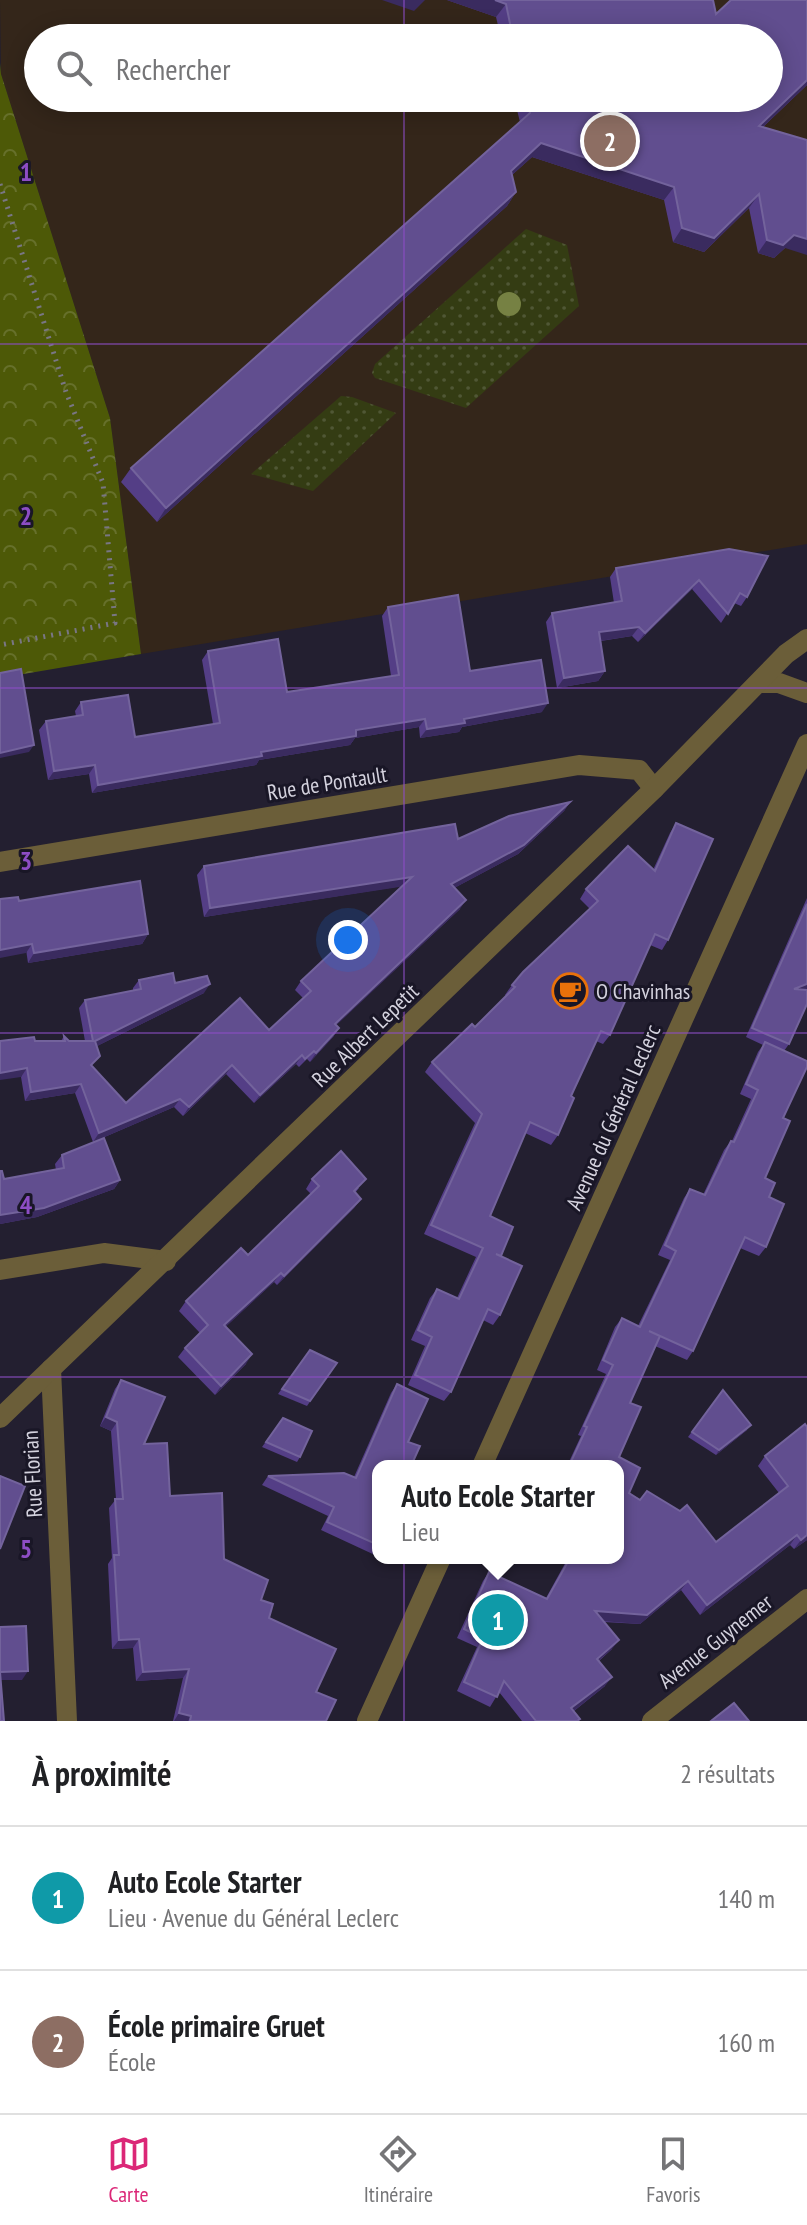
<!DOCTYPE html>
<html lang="fr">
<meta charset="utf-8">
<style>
:root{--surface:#fff;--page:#f2f2f2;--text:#202124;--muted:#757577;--line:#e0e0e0;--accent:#db2777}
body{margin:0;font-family:"PT Sans Narrow",sans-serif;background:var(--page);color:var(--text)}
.you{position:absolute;left:348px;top:940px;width:28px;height:28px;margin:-20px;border:6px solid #fff;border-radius:50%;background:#1a73e8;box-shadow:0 0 0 12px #1a73e833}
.badge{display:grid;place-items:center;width:52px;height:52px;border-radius:50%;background:var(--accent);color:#fff;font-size:26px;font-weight:700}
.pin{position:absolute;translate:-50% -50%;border:4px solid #fff;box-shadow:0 2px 8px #0006}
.popup{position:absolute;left:372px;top:1460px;width:252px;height:104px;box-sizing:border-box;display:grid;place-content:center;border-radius:16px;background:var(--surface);filter:drop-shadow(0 2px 6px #0005);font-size:26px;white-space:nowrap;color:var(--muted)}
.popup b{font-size:30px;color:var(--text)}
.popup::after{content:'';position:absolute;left:50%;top:100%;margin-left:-16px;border:16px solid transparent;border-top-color:var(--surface)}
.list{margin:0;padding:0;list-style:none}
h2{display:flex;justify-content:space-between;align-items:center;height:104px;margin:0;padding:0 32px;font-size:34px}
h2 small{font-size:26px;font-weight:400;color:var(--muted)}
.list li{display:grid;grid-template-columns:52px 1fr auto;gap:24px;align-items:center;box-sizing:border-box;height:144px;padding:0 32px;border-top:2px solid var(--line)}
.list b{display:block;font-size:30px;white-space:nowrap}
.list p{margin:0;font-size:26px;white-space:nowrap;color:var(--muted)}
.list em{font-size:26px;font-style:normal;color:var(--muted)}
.icon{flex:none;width:44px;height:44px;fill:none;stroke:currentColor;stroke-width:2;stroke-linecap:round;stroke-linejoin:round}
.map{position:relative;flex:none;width:807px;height:1721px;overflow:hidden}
.search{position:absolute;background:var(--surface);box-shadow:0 4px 20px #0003;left:24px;right:24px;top:24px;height:88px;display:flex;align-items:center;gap:20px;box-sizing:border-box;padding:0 28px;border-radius:44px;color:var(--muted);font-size:30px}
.sheet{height:392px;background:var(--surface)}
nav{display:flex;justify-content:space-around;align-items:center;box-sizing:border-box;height:112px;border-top:2px solid var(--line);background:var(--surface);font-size:22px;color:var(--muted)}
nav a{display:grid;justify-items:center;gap:4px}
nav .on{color:var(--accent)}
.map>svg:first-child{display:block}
.education{fill:#34261a;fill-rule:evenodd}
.grass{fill:url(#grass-dots)}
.forest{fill:url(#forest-crowns)}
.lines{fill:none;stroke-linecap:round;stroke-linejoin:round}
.path{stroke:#797684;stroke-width:5;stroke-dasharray:2 6;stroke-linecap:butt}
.minor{stroke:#6b5e39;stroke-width:20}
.tertiary{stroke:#6b5e39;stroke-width:20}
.tree{fill:#768143}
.wall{fill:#543e86}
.shaded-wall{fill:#3a2b5f}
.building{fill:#614e8f;stroke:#73639c;stroke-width:2}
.grid{fill:none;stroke:#8d4dc5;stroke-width:2;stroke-opacity:0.55}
.labels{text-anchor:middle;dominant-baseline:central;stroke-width:6;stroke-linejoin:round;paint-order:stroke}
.street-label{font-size:22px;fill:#d4d2de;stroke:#191626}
.poi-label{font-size:22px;fill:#d4d2de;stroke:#191626;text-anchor:start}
.grid-label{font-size:26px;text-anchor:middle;font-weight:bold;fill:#8d4dc5;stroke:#191626;stroke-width:6;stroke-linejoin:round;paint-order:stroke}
</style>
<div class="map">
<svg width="807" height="1721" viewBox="0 0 807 1721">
<defs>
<pattern id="grass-dots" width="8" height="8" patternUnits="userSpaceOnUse" patternTransform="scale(2)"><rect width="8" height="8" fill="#343c13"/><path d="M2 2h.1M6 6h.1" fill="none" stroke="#505735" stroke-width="1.8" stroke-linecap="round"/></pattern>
<pattern id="forest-crowns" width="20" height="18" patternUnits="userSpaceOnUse" patternTransform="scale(2)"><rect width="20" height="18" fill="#4d5907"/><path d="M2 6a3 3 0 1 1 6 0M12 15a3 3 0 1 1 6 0" fill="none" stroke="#66702b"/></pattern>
</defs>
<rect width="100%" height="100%" fill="#231f30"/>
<path class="education" d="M 0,0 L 807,0 L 807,544 L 141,654 L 110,418 L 1,74 ZM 38,38 L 769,38 L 769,98 L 38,98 Z"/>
<g class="grass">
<path d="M 526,229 L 567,245 L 579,306 L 466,408 L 375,378 L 372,373 L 375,364 Z"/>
<path d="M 341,396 L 352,397 L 396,413 L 313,491 L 251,474 Z"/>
</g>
<path class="forest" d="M 0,63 L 1,74 L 110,418 L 141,654 L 0,678 Z"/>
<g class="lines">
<path class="path" d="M 0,184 L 66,392 L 103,483 L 115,623 L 0,645"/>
<g class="minor">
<path d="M 759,683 L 779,683 L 807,693"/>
<path d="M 0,862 L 579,765 L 639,770 L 654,789"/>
<path d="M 0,1270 L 104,1253 L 166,1261"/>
<path d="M 51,1369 L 67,1721"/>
<path d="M 0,1418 L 654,789 L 786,654 L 807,639"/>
<path d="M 652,1721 L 807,1599"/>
</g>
<g class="tertiary">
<path d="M 482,1466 L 807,744"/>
<path d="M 367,1721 L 441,1558"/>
</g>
</g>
<circle class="tree" cx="509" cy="304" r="12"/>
<g class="wall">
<path d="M 447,0 L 716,14 L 807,0 L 807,85 L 763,127 L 785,248 L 774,258 L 758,253 L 749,208 L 704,252 L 673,242 L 664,200 L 532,157 L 512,175 L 516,192 L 507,206 L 157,522 L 121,482 L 131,468 L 520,122 L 514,98 L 769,98 L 769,38 L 501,38 L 496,17 Z"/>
<path d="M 729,549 L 747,597 L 741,606 L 734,603 L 721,623 L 692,589 L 638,642 L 632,636 L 601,641 L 605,671 L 598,681 L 557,688 L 546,622 L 552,613 L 614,603 L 610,577 L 616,568 Z"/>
<path d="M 388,607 L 470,671 L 542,712 L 462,727 L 459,732 L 420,738 L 419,727 L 355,738 L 350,745 L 259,760 L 256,765 L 92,793 L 89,774 L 48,780 L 39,730 L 46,721 L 76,716 L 75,711 L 81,702 L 135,737 L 213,724 L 202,660 L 208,651 L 287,692 L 391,676 L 382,616 Z"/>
<path d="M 570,802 L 564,811 L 518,854 L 454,888 L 460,909 L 336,1025 L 339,1028 L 333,1037 L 310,1062 L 307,1059 L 299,1067 L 296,1064 L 254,1103 L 226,1074 L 183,1116 L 174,1107 L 93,1142 L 75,1093 L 25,1101 L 21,1077 L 35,1041 L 61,1041 L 64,1036 L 69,1041 L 85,1041 L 79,1008 L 85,1000 L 133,991 L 133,988 L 139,980 L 175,983 L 204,993 L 97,1046 L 92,1066 L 126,1103 L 269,1030 L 303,998 L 295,990 L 301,981 L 402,886 L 204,917 L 197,875 L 204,866 L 458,839 Z"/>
<path d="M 676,823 L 668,940 L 662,950 L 650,945 L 610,1035 L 603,1044 L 596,1041 L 571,1096 L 558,1135 L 551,1145 L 525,1133 L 490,1216 L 501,1256 L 500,1315 L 493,1325 L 483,1320 L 451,1392 L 444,1401 L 408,1385 L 425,1346 L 411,1340 L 430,1298 L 437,1289 L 457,1298 L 476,1257 L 424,1234 L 475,1123 L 425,1072 L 432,1062 L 475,1027 L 506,996 L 505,995 L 512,985 L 590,909 L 580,899 L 586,889 L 653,870 L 670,833 Z"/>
<path d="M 807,898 L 807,1004 L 789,1044 L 784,1051 L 783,1118 L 765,1178 L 769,1197 L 766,1247 L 759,1256 L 740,1248 L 693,1351 L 687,1360 L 655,1346 L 630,1403 L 619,1457 L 629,1493 L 716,1542 L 779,1493 L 758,1466 L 765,1456 L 805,1424 L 807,1540 L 794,1549 L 790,1545 L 700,1615 L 681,1590 L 640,1624 L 604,1622 L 612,1649 L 599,1661 L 605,1686 L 574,1711 L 580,1719 L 579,1721 L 522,1721 L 499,1692 L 490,1707 L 457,1691 L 477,1647 L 457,1638 L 483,1581 L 489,1572 L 546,1598 L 568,1558 L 618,1558 L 618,1466 L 567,1466 L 581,1436 L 578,1435 L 606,1374 L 597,1370 L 615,1327 L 622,1318 L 638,1326 L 670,1260 L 658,1255 L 684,1198 L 690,1189 L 703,1195 L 724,1150 L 731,1141 L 732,1141 L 751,1099 L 740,1094 L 758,1052 L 763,1045 L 746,1037 Z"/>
<path d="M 19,901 L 148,934 L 142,944 L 28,963 Z"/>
<path d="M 62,1155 L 120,1180 L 114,1189 L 37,1217 L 0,1224 L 0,1171 L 4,1179 L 56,1170 L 55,1164 Z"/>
<path d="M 312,1179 L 359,1188 L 355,1193 L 361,1199 L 354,1208 L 277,1285 L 274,1282 L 225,1327 L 246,1364 L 215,1395 L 178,1357 L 185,1348 L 200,1333 L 179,1311 L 186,1301 L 248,1255 L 311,1194 L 306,1189 Z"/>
<path d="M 310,1350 L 337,1363 L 307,1406 L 278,1394 Z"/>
<path d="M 121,1380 L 144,1444 L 170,1496 L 261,1600 L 269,1618 L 316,1692 L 326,1721 L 173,1721 L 183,1678 L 136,1681 L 133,1648 L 112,1649 L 108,1564 L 112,1558 L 109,1508 L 116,1499 L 111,1431 L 100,1426 L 115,1389 Z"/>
<path d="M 397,1384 L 378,1466 L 378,1555 L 377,1556 L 321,1530 L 328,1516 L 262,1485 L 268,1476 L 354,1477 L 391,1393 Z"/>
<path d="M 723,1390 L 747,1430 L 716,1455 L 688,1437 Z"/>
<path d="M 283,1418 L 300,1457 L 297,1462 L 262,1447 Z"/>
</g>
<g class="shaded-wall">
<path d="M 382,0 L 425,0 L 414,11 Z"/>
<path d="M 447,0 L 495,0 L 506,4 L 496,17 Z"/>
<path d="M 807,80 L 807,85 L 750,139 L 759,126 Z"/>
<path d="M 541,143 L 674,187 L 664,200 L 532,157 L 502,184 L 511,171 Z"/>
<path d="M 516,192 L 507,206 L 157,522 L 166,508 Z"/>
<path d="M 759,194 L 749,208 L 704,252 L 673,242 L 682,228 Z"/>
<path d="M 794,235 L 807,239 L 807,255 L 785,248 L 774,258 L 758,253 L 767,240 Z"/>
<path d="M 699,580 L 692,589 L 638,642 L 645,633 Z"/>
<path d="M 639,627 L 632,636 L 593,642 L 599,632 Z"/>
<path d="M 605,671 L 598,681 L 557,688 L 564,678 Z"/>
<path d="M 548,703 L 542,712 L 462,727 L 459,732 L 420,738 L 427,729 L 464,719 Z"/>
<path d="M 425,719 L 419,727 L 355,738 L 350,745 L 259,760 L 256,765 L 92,793 L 98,785 L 261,752 L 356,730 Z"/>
<path d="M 34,745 L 29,752 L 0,758 L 0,753 Z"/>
<path d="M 95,765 L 89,774 L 48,780 L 54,771 Z"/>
<path d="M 570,802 L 564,811 L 518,854 L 445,893 L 451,884 Z"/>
<path d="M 412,877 L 406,886 L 204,917 L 210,908 Z"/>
<path d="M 466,900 L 460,909 L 328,1033 L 335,1024 Z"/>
<path d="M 148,934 L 142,944 L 28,963 L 34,953 Z"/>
<path d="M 32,944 L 26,953 L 0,958 L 0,950 Z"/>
<path d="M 210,984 L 204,993 L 89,1050 L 95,1041 Z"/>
<path d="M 807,984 L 807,990 L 794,989 Z"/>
<path d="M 339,1028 L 333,1037 L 310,1062 L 316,1053 Z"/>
<path d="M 302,1055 L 296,1064 L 254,1103 L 260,1095 Z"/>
<path d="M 232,1065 L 226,1074 L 183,1116 L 189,1107 Z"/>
<path d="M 27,1068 L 21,1077 L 0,1080 L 0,1073 Z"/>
<path d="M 81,1084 L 75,1093 L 25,1101 L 31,1092 Z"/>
<path d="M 180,1099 L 174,1107 L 93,1142 L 99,1133 Z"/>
<path d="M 120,1180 L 114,1189 L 37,1217 L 0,1224 L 0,1215 Z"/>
<path d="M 361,1199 L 354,1208 L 277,1285 L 284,1276 Z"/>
<path d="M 281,1273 L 274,1282 L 217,1335 L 224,1325 Z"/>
<path d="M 252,1354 L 246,1364 L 215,1395 L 221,1386 Z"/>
<path d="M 106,1417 L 117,1422 L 111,1431 L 100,1426 Z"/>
<path d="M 751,1425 L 747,1430 L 716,1455 L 719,1450 Z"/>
<path d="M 797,1535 L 790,1545 L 700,1615 L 707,1605 Z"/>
<path d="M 807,1535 L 807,1540 L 794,1549 L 801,1540 Z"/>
<path d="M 688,1581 L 681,1590 L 640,1624 L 589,1620 L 595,1611 Z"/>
<path d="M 139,1639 L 133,1648 L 112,1649 L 119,1640 Z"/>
<path d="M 619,1640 L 612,1649 L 590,1668 L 597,1659 Z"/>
<path d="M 189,1669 L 183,1678 L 136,1681 L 143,1672 Z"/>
<path d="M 28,1671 L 22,1680 L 0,1680 L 0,1672 Z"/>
<path d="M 612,1677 L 605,1686 L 565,1718 L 571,1708 Z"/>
<path d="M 179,1713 L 191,1716 L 188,1721 L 174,1721 Z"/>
</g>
<g class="building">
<path d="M 495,0 L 713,0 L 716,14 L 731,0 L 807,0 L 807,80 L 759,126 L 807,140 L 807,239 L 794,235 L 783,245 L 767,240 L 759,194 L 714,238 L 682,228 L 674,187 L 541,143 L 511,171 L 516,192 L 166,508 L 131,468 L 530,113 L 527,98 L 769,98 L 769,38 L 513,38 L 506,4 Z"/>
<path d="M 729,549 L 768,556 L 747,597 L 740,593 L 728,614 L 699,580 L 645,633 L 639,627 L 599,632 L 605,671 L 564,678 L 552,613 L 622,601 L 616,568 Z"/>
<path d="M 458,595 L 470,671 L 541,660 L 548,703 L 464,719 L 465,723 L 427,729 L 425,719 L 356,730 L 356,736 L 261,752 L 262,756 L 98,785 L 95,765 L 54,771 L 46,721 L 83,715 L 81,702 L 128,695 L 135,737 L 220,723 L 208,651 L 278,639 L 287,692 L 399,675 L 388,607 Z"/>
<path d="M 21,669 L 34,745 L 0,753 L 0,673 Z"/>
<path d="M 570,802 L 524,845 L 451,884 L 466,900 L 335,1024 L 339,1028 L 316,1053 L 314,1051 L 305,1059 L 302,1055 L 260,1095 L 232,1065 L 189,1107 L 180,1099 L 99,1133 L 81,1084 L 31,1092 L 27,1068 L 0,1073 L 0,1041 L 34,1037 L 35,1041 L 65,1041 L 64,1036 L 69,1041 L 93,1041 L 85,1000 L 141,989 L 139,980 L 173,973 L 175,983 L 207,976 L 210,984 L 95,1041 L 100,1056 L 91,1065 L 126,1103 L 240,998 L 269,1030 L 311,991 L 301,981 L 412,877 L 210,908 L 204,866 L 455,824 L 458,839 L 509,816 Z"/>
<path d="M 676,823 L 713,839 L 668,940 L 655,934 L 610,1035 L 601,1031 L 571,1096 L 574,1098 L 558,1135 L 530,1122 L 490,1216 L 513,1227 L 501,1256 L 496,1254 L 522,1266 L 500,1315 L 488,1309 L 451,1392 L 415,1375 L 432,1337 L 418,1330 L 437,1289 L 459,1299 L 483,1248 L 431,1225 L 482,1114 L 432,1062 L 472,1024 L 475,1027 L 515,987 L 512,985 L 523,972 L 598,901 L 586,889 L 628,846 L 655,871 Z"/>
<path d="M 140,881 L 148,934 L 34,953 L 32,944 L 0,950 L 0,899 L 18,897 L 19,901 Z"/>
<path d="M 807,904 L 807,984 L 794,989 L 807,990 L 807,1004 L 789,1044 L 752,1028 Z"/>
<path d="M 765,1042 L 807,1061 L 807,1067 L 783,1118 L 790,1121 L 765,1178 L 775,1183 L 769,1197 L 784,1204 L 766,1247 L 745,1237 L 693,1351 L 649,1331 L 660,1336 L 630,1403 L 641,1407 L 619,1457 L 640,1468 L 629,1493 L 640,1500 L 647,1491 L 680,1511 L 687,1505 L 716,1542 L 788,1486 L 765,1456 L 805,1424 L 807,1427 L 807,1535 L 801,1540 L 797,1535 L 707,1605 L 688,1581 L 647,1615 L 595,1611 L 619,1640 L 597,1659 L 612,1677 L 571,1708 L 580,1719 L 577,1721 L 536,1721 L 504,1681 L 497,1697 L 464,1682 L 483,1638 L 464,1629 L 489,1572 L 547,1599 L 570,1558 L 618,1558 L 618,1466 L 569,1466 L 587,1427 L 584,1426 L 613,1365 L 603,1360 L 622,1318 L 640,1327 L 676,1251 L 665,1245 L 690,1189 L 705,1195 L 731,1141 L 734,1142 L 758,1090 L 746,1084 Z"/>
<path d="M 104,1138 L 120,1180 L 44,1208 L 0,1215 L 0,1171 L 2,1171 L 4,1179 L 64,1168 L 62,1155 Z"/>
<path d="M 341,1151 L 366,1179 L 354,1191 L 361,1199 L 284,1276 L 281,1273 L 224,1325 L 252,1354 L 221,1386 L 185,1348 L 208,1325 L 186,1301 L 241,1248 L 248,1255 L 319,1186 L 312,1179 Z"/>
<path d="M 310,1350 L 337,1363 L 310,1401 L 282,1389 Z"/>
<path d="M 121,1380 L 165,1397 L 144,1444 L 167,1443 L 170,1496 L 222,1493 L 224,1559 L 268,1580 L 261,1600 L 273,1604 L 269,1618 L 336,1649 L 316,1692 L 336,1700 L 326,1721 L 190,1721 L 191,1716 L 179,1713 L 189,1669 L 143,1672 L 139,1639 L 119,1640 L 114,1555 L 119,1555 L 115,1499 L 123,1499 L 117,1422 L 106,1417 Z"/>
<path d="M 397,1384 L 428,1399 L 408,1442 L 420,1446 L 411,1466 L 378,1466 L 378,1545 L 327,1522 L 334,1507 L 268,1476 L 344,1473 L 356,1478 Z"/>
<path d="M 723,1390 L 751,1425 L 719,1450 L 692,1432 Z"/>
<path d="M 283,1418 L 312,1431 L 300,1457 L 266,1442 Z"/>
<path d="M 0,1476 L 25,1486 L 0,1549 Z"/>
<path d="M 26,1626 L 28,1671 L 0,1672 L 0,1627 Z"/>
<path d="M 0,1672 L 4,1721 L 0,1721 Z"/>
<path d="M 734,1703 L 749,1721 L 711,1721 Z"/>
</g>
<path class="grid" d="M 404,0 L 404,38M 404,98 L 404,1721M 0,344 L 807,344M 0,688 L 807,688M 0,1033 L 807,1033M 0,1377 L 807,1377"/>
<defs>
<symbol id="cafe-ring" viewBox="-11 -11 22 22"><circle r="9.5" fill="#191626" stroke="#e8710a" stroke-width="1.5"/><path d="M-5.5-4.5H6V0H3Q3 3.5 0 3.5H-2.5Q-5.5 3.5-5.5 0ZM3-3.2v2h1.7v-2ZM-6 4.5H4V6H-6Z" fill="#e8710a"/></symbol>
</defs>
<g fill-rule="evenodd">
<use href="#cafe-ring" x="550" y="971" width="40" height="40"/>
</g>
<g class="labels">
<g class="street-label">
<text transform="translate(327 783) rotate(-9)">Rue de Pontault</text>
<text transform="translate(365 1035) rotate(-44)">Rue Albert Lepetit</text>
<text transform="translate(613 1117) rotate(-66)">Avenue du Général Leclerc</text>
<text transform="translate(32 1474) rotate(-93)">Rue Florian</text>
<text transform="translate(715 1641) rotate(-38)">Avenue Guynemer</text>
</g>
<g class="poi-label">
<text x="596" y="991">O Chavinhas</text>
</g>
</g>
<g class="grid-label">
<text x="26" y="181">1</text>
<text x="26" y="525">2</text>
<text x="26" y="870">3</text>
<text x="26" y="1214">4</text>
<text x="26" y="1558">5</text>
</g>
</svg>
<div class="you"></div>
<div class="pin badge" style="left:498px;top:1620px;background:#0f9aa8">1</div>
<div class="popup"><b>Auto Ecole Starter</b>Lieu</div>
<div class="pin badge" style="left:610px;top:141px;background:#8d6e63">2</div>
<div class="search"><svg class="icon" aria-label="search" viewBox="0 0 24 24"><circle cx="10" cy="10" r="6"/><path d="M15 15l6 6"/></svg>Rechercher</div>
</div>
<section class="sheet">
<h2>À proximité<small>2 résultats</small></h2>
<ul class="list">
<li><span class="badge" style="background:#0f9aa8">1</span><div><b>Auto Ecole Starter</b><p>Lieu · Avenue du Général Leclerc</p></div><em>140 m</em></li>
<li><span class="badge" style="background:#8d6e63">2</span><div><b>École primaire Gruet</b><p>École</p></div><em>160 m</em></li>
</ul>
</section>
<nav>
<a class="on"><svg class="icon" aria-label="map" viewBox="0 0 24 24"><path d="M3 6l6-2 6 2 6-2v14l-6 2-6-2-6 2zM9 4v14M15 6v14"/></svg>Carte</a>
<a><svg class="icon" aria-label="directions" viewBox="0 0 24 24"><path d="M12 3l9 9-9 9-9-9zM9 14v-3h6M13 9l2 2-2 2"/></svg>Itinéraire</a>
<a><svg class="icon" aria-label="saved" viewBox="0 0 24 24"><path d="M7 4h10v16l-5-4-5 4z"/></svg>Favoris</a>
</nav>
